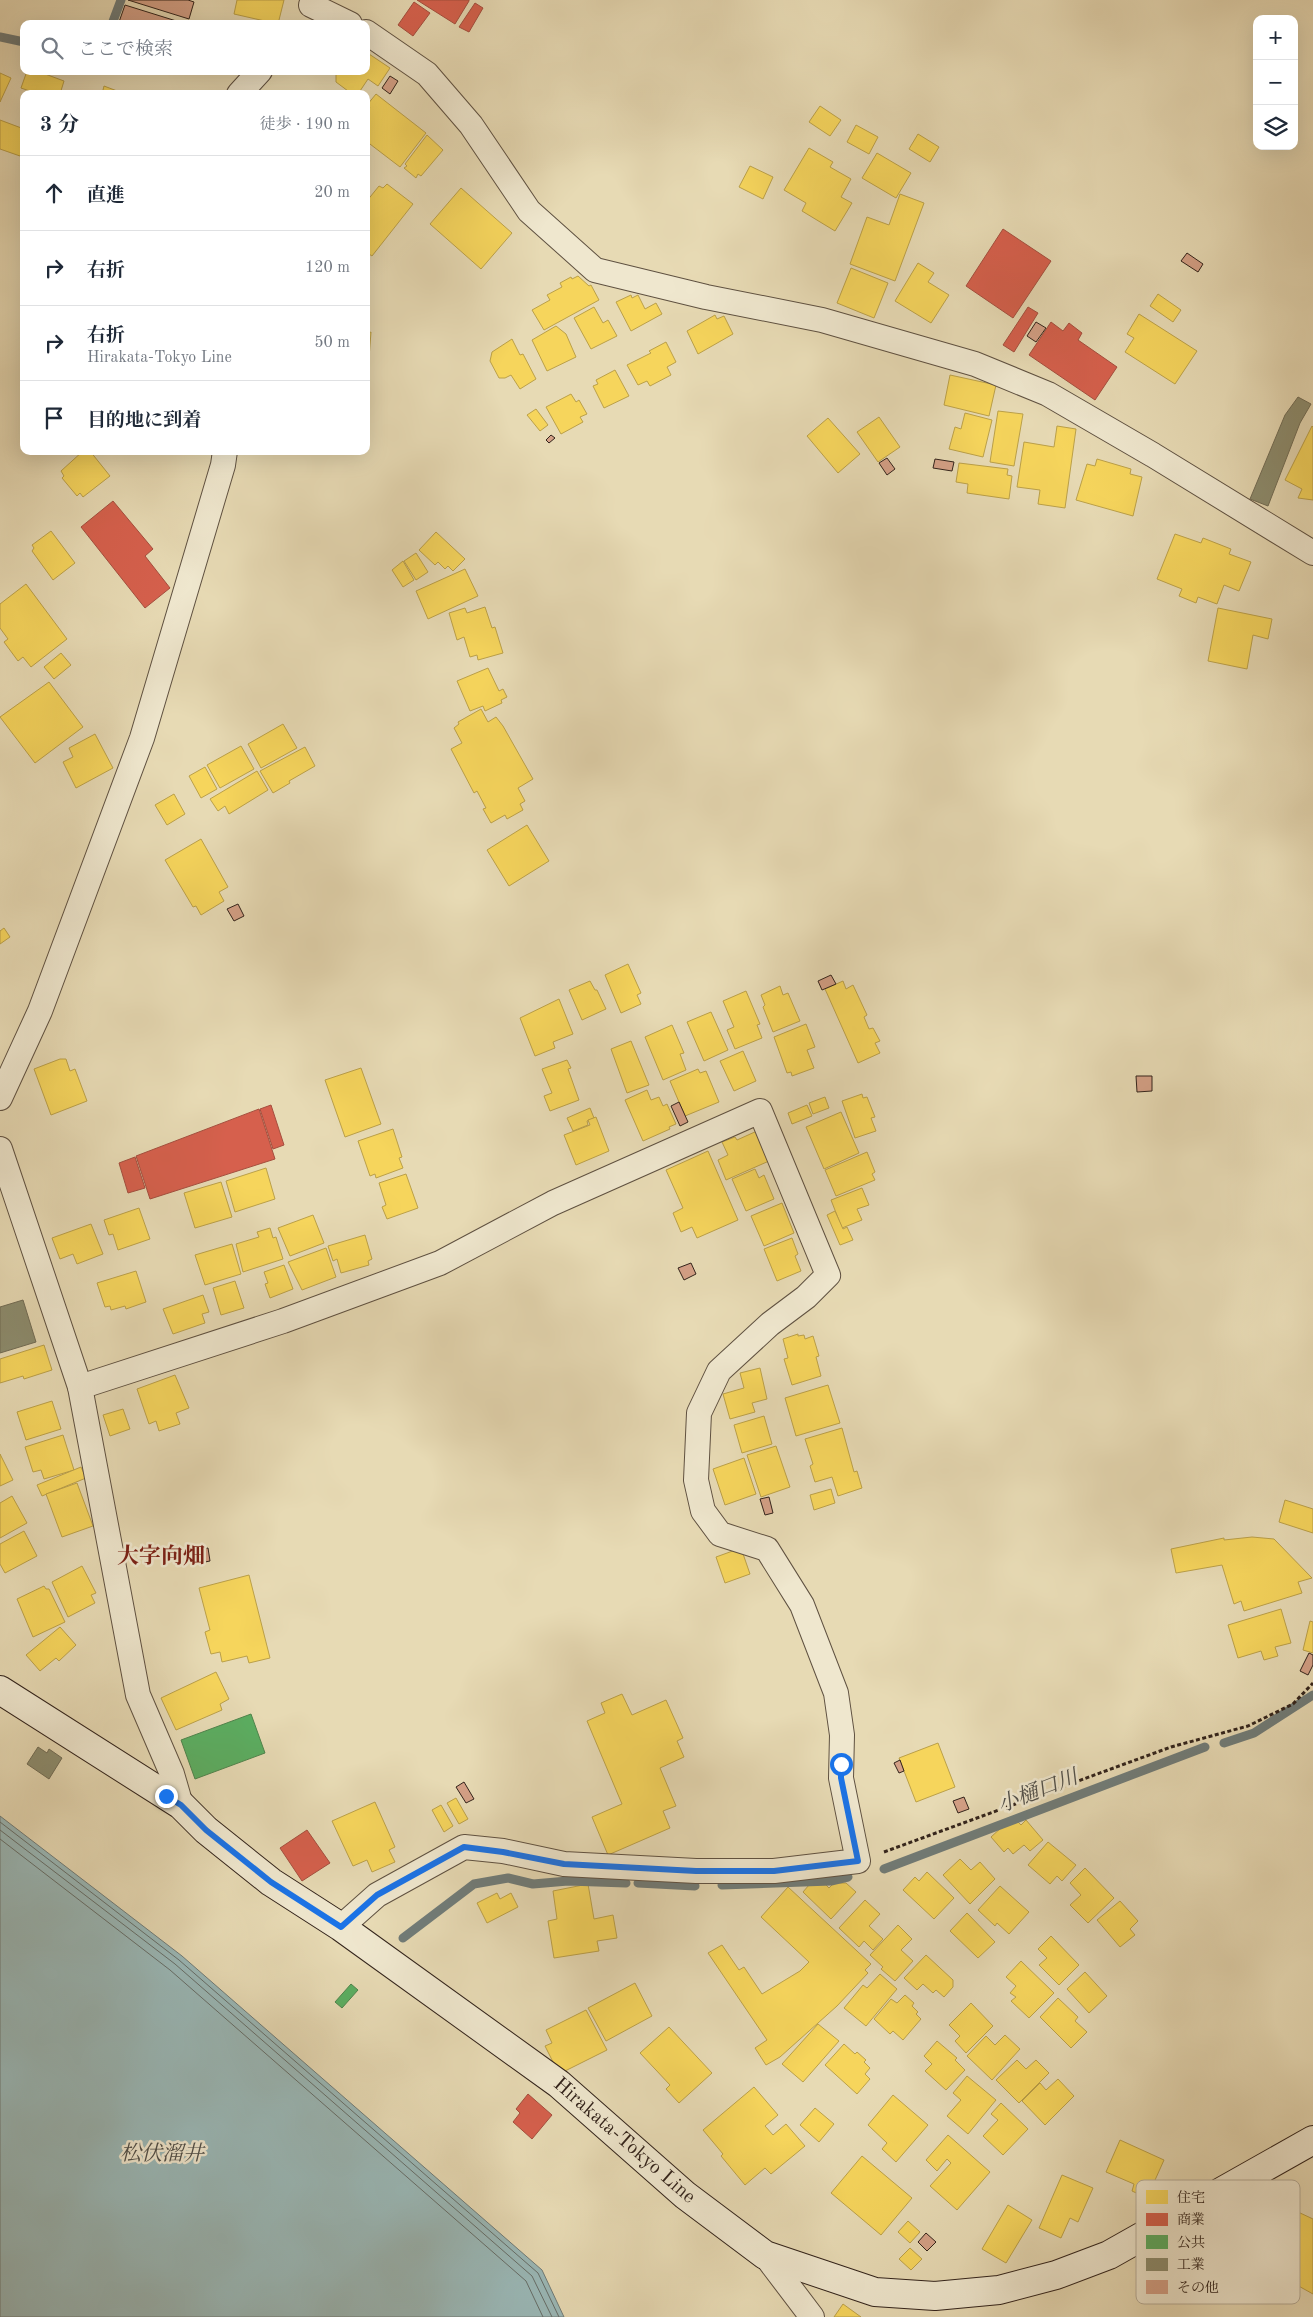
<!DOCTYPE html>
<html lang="ja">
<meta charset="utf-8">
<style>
:root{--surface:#fff;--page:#f2f2f3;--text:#1f2937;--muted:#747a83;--line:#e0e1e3}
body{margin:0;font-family:"Old Standard TT","Noto Serif JP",serif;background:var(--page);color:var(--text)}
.controls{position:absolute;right:15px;top:15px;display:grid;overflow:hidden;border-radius:10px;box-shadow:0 5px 20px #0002}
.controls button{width:45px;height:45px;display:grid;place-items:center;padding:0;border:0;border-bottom:1px solid var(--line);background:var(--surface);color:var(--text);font:25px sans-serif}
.stop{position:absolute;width:15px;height:15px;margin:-11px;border:4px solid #1a73e8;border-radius:50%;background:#fff}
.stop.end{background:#1a73e8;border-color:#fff;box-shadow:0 1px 5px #0008}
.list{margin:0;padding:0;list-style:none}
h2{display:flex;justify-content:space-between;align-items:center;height:65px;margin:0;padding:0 20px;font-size:21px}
h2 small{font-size:16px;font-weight:400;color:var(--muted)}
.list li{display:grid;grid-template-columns:32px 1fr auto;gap:15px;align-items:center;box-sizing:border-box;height:75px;padding:0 20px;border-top:1px solid var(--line)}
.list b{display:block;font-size:19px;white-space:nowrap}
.list p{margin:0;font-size:16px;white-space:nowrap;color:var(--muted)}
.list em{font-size:16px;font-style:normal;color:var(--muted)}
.icon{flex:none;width:28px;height:28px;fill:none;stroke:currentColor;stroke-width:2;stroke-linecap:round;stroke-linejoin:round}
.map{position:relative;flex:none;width:1313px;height:2317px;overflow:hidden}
.search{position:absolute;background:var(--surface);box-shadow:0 5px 20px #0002;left:20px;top:20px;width:350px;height:55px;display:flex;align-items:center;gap:12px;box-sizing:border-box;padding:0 18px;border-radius:10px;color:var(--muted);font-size:19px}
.panel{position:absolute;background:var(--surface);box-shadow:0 5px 20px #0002;left:20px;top:90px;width:350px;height:365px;border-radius:10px}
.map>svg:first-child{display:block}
.water{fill:#9ab8b7;stroke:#707c79}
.homes{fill:#f6d55c;stroke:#bba048}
.shops{fill:#d6604d;stroke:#a54e3e}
.public{fill:#5aae61;stroke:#4e844c}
.industry{fill:#8c8c6e;stroke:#716c55}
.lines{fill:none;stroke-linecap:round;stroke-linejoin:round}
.shore{stroke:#666e69;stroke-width:1}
.stream{stroke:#707c79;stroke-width:9}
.building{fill:#d4a086;stroke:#32231b}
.minor-casing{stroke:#5f5141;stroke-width:26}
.secondary-casing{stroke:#32231b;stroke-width:30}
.path{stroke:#32231b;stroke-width:3;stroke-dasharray:4 2.5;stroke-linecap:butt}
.minor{stroke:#efe7ce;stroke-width:24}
.secondary{stroke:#efe7ce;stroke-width:28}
.route{stroke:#1a73e8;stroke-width:6}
.labels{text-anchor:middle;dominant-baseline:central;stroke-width:5;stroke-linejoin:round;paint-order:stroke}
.street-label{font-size:20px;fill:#32231b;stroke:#efe7ce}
.water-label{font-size:21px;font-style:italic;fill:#51504a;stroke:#efe7ce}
.quarter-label{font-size:22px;font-weight:bold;fill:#7a1f14;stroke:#efe7ce}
.key{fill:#efe7ce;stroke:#b6ac98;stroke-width:1}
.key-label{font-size:14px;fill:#32231b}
</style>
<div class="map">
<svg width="1313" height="2317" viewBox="0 0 1313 2317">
<rect width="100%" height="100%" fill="#e7dab4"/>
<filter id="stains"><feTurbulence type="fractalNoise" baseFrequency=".004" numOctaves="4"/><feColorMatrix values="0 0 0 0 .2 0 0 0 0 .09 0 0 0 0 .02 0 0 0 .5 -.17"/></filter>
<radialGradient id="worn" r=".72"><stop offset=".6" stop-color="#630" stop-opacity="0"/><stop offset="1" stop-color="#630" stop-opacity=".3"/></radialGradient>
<path class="water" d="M 0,1816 L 182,1956 L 542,2270 L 564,2317 L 0,2317 Z"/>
<g class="homes">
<path d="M 237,0 L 284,0 L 278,24 L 234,14 Z"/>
<path d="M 366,52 L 390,68 L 378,86 L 368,79 L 358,94 L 352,94 L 336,82 L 336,71 L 366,71 Z"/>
<path d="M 27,71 L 37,71 L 64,81 L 60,94 L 38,94 L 21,88 Z"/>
<path d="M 0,73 L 11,78 L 0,102 Z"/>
<path d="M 104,86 L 125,94 L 102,94 Z"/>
<path d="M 376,94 L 426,133 L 400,167 L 366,141 L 366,113 L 370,107 L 367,105 Z"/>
<path d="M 820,106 L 841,120 L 830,136 L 809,122 Z"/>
<path d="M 0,120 L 24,129 L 24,146 L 20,156 L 0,149 Z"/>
<path d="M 856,125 L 878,137 L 869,154 L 847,142 Z"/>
<path d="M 918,134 L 939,147 L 930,162 L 909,149 Z"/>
<path d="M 427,135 L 443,150 L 421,176 L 418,174 L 416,178 L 404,168 L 407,166 L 405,164 Z"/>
<path d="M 809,148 L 833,162 L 830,167 L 851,179 L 841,197 L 852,203 L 835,231 L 802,211 L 806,203 L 784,190 Z"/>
<path d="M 877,153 L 911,173 L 896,198 L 862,178 Z"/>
<path d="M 750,166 L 773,177 L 763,199 L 739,187 Z"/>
<path d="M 387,184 L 413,204 L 372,256 L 366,252 L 366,202 L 379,186 L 383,188 Z"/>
<path d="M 461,188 L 512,233 L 481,269 L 430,224 Z"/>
<path d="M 900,194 L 924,203 L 895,281 L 850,264 L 867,217 L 889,225 Z"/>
<path d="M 918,263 L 934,273 L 928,282 L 949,295 L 931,323 L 895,301 Z"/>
<path d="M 851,268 L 888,283 L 874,318 L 837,303 Z"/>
<path d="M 578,276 L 589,286 L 591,285 L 599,300 L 544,330 L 532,310 L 550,300 L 547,295 L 562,287 L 560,283 L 571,277 L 572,279 Z"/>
<path d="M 1158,294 L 1181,310 L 1173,322 L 1150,306 Z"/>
<path d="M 631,295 L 632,298 L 638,295 L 645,309 L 656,303 L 662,314 L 631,331 L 616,302 Z"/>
<path d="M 594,307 L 603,323 L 608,320 L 617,336 L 591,349 L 574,318 Z"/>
<path d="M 1139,314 L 1197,351 L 1175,384 L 1125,352 L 1134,338 L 1127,334 Z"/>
<path d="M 715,315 L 717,319 L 724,316 L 733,334 L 698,354 L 687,331 Z"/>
<path d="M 556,326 L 566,334 L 576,357 L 547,371 L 532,340 Z"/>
<path d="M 371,332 L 367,384 L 366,384 L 366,334 Z"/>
<path d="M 512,339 L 520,355 L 523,354 L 536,379 L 520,389 L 511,375 L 505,378 L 499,378 L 490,361 L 492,352 Z"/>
<path d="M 666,342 L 676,362 L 667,367 L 671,375 L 650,386 L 647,381 L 638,385 L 627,365 L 651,353 L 649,351 Z"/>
<path d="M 615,370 L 629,396 L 604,408 L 593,386 L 598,384 L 596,380 Z"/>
<path d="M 950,375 L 996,385 L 989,416 L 944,405 Z"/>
<path d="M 571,394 L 576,402 L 579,400 L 587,414 L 580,417 L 583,422 L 561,434 L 546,407 Z"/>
<path d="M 536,409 L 548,425 L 540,431 L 527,415 Z"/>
<path d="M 998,411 L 1023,414 L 1014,466 L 990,462 Z"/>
<path d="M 965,413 L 992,420 L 983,457 L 949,449 L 955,427 L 961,429 Z"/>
<path d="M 879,417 L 900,447 L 878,462 L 857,432 Z"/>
<path d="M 828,418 L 860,454 L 838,473 L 807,436 Z"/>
<path d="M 1057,426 L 1076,429 L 1065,508 L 1038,504 L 1040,490 L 1017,487 L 1024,442 L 1054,447 Z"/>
<path d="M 1312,426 L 1313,427 L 1313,500 L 1298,498 L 1302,489 L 1285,480 Z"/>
<path d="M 83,451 L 90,451 L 110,476 L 83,497 L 80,493 L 77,496 L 62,478 L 64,476 L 61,471 Z"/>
<path d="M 1097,459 L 1131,469 L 1130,474 L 1142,477 L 1133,516 L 1076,500 L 1087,464 L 1095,466 Z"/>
<path d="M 959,463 L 1008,469 L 1007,475 L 1012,476 L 1009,499 L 967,493 L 968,484 L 956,482 Z"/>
<path d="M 51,531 L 75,563 L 53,580 L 32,551 L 34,548 L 32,545 Z"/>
<path d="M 436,532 L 465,559 L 453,571 L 448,566 L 445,569 L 438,562 L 435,565 L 419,550 Z"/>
<path d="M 1175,534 L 1201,543 L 1203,538 L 1231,549 L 1229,554 L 1251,562 L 1239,591 L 1224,585 L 1217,604 L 1198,597 L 1196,603 L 1179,596 L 1182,589 L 1157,579 Z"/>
<path d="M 416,553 L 428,572 L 416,580 L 404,561 Z"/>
<path d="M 403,561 L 414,580 L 403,587 L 392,570 Z"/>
<path d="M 465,569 L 478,596 L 428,619 L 416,591 Z"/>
<path d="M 26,584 L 67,639 L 31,667 L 23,657 L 18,661 L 4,642 L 8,639 L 0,628 L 0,604 Z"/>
<path d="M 485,607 L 492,628 L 495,627 L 503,653 L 478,660 L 477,655 L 470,657 L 464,637 L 457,640 L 449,613 L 465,608 L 467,613 Z"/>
<path d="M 1218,608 L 1272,619 L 1268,639 L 1253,635 L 1247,669 L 1208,661 Z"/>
<path d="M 61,653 L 71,665 L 54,679 L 44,667 Z"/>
<path d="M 488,668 L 499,691 L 503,689 L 507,697 L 501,700 L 502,703 L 485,711 L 483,706 L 470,711 L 457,681 Z"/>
<path d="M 49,682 L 83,727 L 35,763 L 0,717 Z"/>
<path d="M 481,709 L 488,722 L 496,717 L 503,726 L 533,779 L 518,788 L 525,801 L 520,804 L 523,810 L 507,819 L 505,815 L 491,823 L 483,809 L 486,808 L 477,791 L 474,793 L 451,749 L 462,743 L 454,728 L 459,724 L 458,722 Z"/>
<path d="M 283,724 L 297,748 L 261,768 L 248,744 Z"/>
<path d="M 95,734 L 113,768 L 76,788 L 63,762 L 73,757 L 69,748 Z"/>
<path d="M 241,746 L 254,769 L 220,788 L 207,765 Z"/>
<path d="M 305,747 L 315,766 L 289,781 L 290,783 L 273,793 L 260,771 Z"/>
<path d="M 205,767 L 217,789 L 201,798 L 189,776 Z"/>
<path d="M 257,771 L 268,790 L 229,814 L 225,806 L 218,811 L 210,799 Z"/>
<path d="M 174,794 L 185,814 L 167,825 L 155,805 Z"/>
<path d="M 527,825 L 549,861 L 509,886 L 487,850 Z"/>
<path d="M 201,839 L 228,887 L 219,892 L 224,901 L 201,915 L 196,906 L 193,907 L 165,860 Z"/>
<path d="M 4,928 L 10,937 L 0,944 L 0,931 Z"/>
<path d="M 628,964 L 641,993 L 637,995 L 641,1004 L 621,1013 L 605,975 Z"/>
<path d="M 590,981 L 595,990 L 597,990 L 606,1009 L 582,1020 L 569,990 Z"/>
<path d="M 843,981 L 846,989 L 853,985 L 867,1015 L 864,1017 L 869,1029 L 873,1028 L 880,1041 L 875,1043 L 880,1053 L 858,1063 L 825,989 Z"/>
<path d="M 780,986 L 783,995 L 788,993 L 800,1021 L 773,1032 L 763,1007 L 765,1005 L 761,995 Z"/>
<path d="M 746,991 L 760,1024 L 757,1025 L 762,1038 L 735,1049 L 727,1030 L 734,1027 L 723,1001 Z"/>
<path d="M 559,999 L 573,1034 L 553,1042 L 555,1048 L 535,1056 L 520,1018 Z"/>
<path d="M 711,1012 L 728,1050 L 704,1061 L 687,1022 Z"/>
<path d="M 806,1024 L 815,1047 L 807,1050 L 814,1068 L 792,1076 L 791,1072 L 787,1073 L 774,1037 Z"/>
<path d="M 672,1025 L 684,1053 L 680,1054 L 686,1070 L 663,1080 L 645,1037 Z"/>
<path d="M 631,1041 L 649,1085 L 627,1093 L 611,1049 Z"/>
<path d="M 743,1051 L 756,1081 L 734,1091 L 720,1061 Z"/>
<path d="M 60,1059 L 66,1059 L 70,1071 L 75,1069 L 87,1101 L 51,1115 L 34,1069 Z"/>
<path d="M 567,1060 L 571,1068 L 568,1069 L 579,1100 L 550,1111 L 544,1096 L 552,1093 L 542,1069 Z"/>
<path d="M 361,1068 L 381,1124 L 345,1137 L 325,1080 Z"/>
<path d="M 698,1069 L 700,1073 L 706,1071 L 719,1102 L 685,1116 L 670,1081 Z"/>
<path d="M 647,1090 L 651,1100 L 659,1097 L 663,1106 L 667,1104 L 676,1124 L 669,1127 L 670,1129 L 643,1141 L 625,1100 Z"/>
<path d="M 862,1094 L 863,1098 L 867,1097 L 875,1117 L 871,1118 L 876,1131 L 855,1138 L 842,1101 Z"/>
<path d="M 825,1097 L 829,1108 L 813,1114 L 809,1103 Z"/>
<path d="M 807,1105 L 812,1116 L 792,1124 L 788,1113 Z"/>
<path d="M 590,1108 L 594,1118 L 587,1121 L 588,1125 L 573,1131 L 567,1118 Z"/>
<path d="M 841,1112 L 859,1153 L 824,1169 L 806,1127 Z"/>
<path d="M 596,1117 L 609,1151 L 576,1165 L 564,1135 L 590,1125 L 588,1120 Z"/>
<path d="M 393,1129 L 402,1157 L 399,1158 L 403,1168 L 376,1178 L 375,1174 L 370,1176 L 358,1141 Z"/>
<path d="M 757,1131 L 769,1161 L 726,1180 L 718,1160 L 728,1155 L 722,1142 L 735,1137 L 737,1140 Z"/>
<path d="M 708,1151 L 738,1220 L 697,1238 L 692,1227 L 681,1232 L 673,1213 L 683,1208 L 666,1170 Z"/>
<path d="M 867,1152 L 875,1172 L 872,1174 L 875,1180 L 836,1196 L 825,1170 Z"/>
<path d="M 266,1168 L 275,1199 L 235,1212 L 226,1181 Z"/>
<path d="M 755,1169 L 759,1178 L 764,1175 L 774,1199 L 746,1211 L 732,1179 Z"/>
<path d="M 406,1174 L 418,1208 L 387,1219 L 382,1207 L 386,1205 L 379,1183 Z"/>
<path d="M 221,1182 L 232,1217 L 195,1228 L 184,1193 Z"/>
<path d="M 862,1188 L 869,1205 L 857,1209 L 862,1220 L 842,1228 L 831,1200 Z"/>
<path d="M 782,1203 L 794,1233 L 764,1246 L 751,1216 Z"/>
<path d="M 139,1208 L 150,1239 L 118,1250 L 113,1234 L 109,1235 L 104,1220 Z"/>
<path d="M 835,1211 L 843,1229 L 847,1227 L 853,1240 L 840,1245 L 827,1215 Z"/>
<path d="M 313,1215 L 324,1243 L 290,1256 L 278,1228 Z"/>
<path d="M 91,1224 L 103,1254 L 77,1264 L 73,1254 L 60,1259 L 52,1238 Z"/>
<path d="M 270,1228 L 273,1238 L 276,1237 L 283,1259 L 243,1272 L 236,1244 L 259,1237 L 257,1232 Z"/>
<path d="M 365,1235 L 372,1259 L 368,1261 L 369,1265 L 341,1273 L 337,1259 L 333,1261 L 328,1246 Z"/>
<path d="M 792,1238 L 798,1254 L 795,1256 L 801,1271 L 777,1281 L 764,1249 Z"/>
<path d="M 232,1244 L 241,1274 L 205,1285 L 195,1255 Z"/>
<path d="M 326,1248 L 336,1277 L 302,1290 L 288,1262 Z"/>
<path d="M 284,1265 L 293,1289 L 270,1298 L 265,1284 L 268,1283 L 264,1272 Z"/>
<path d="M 136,1271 L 146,1302 L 126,1309 L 125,1306 L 111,1310 L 110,1306 L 105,1307 L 97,1283 Z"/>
<path d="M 235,1281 L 244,1308 L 221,1315 L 213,1288 Z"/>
<path d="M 203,1295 L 209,1312 L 202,1314 L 205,1323 L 173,1334 L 163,1309 Z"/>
<path d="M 798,1334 L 798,1336 L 804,1335 L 805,1339 L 813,1336 L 819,1356 L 816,1357 L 821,1376 L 792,1385 L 784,1359 L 788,1358 L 783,1339 Z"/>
<path d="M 44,1345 L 52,1370 L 24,1379 L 23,1376 L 0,1383 L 0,1359 Z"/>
<path d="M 760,1368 L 767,1399 L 752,1403 L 755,1412 L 730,1419 L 723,1394 L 744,1388 L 740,1373 Z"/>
<path d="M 175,1375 L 189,1408 L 176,1413 L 180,1424 L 159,1431 L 156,1421 L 149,1424 L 137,1389 Z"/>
<path d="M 828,1385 L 840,1423 L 796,1436 L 785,1398 Z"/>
<path d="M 52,1401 L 61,1429 L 26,1440 L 17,1412 Z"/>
<path d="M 123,1409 L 130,1429 L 110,1436 L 103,1415 Z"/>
<path d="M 764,1416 L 772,1444 L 742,1453 L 734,1425 Z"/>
<path d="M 842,1428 L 854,1472 L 857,1471 L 862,1488 L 838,1496 L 832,1477 L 815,1482 L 810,1466 L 813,1464 L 805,1439 Z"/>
<path d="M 63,1435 L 74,1470 L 44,1479 L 41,1470 L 33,1472 L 25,1447 Z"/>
<path d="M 776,1446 L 790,1487 L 761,1497 L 747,1455 Z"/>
<path d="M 0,1454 L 13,1480 L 0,1486 Z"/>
<path d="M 744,1458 L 756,1494 L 725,1505 L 713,1469 Z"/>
<path d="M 81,1467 L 86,1478 L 42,1496 L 37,1485 Z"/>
<path d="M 77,1483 L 93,1526 L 62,1537 L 46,1494 Z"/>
<path d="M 831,1489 L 835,1503 L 814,1510 L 810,1495 Z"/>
<path d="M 12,1496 L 27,1523 L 0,1538 L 0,1503 Z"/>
<path d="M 1285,1500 L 1313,1509 L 1313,1533 L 1279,1522 Z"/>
<path d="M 24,1531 L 37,1556 L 5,1573 L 0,1564 L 0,1544 Z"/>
<path d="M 1252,1537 L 1274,1539 L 1312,1578 L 1298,1582 L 1302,1593 L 1244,1611 L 1241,1601 L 1234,1604 L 1222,1565 L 1176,1573 L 1171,1549 L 1224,1538 L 1224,1540 Z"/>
<path d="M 741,1548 L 750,1574 L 725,1583 L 716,1557 Z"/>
<path d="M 82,1566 L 96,1593 L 91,1595 L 95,1603 L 68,1617 L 52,1582 Z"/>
<path d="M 249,1575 L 270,1658 L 249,1663 L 247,1656 L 222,1662 L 220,1652 L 211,1654 L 205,1632 L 210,1630 L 199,1588 Z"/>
<path d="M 44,1586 L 46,1589 L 49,1589 L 65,1622 L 33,1637 L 17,1599 Z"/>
<path d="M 1281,1609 L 1291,1643 L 1275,1647 L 1278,1656 L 1264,1660 L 1261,1651 L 1238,1658 L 1228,1625 Z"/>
<path d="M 1310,1621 L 1313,1622 L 1313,1653 L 1303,1650 Z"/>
<path d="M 60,1627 L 76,1645 L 59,1661 L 56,1658 L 40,1671 L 26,1655 Z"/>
<path d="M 216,1672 L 229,1699 L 220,1704 L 222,1710 L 176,1730 L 161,1698 Z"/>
<path d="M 622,1694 L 632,1715 L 666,1700 L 683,1738 L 677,1741 L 684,1757 L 660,1768 L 676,1806 L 663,1811 L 670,1828 L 608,1855 L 592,1817 L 622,1804 L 587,1721 L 605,1713 L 601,1703 Z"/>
<path d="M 938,1743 L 955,1787 L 916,1802 L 899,1758 Z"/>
<path d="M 456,1798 L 468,1819 L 459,1824 L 447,1803 Z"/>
<path d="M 375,1802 L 395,1847 L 389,1850 L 395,1862 L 372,1872 L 367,1860 L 353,1866 L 332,1821 Z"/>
<path d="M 441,1805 L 453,1826 L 444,1832 L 432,1810 Z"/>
<path d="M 1013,1817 L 1021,1825 L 1026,1820 L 1043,1840 L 1030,1851 L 1024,1845 L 1013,1854 L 1008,1848 L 1004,1852 L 991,1837 Z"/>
<path d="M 1048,1842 L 1076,1865 L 1062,1881 L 1057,1876 L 1050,1884 L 1028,1865 Z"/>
<path d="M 960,1859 L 971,1870 L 980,1862 L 995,1879 L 970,1904 L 943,1875 Z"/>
<path d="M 1085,1868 L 1114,1898 L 1088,1923 L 1070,1905 L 1081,1895 L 1070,1883 Z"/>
<path d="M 927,1872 L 954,1898 L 934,1919 L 903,1890 L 915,1877 L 919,1881 Z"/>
<path d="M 824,1883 L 829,1888 L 834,1883 L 846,1883 L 856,1892 L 831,1919 L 803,1892 L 809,1885 Z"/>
<path d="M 588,1884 L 594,1919 L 613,1915 L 617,1938 L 597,1941 L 599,1951 L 554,1958 L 548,1921 L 557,1919 L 553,1891 Z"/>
<path d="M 1000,1886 L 1029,1912 L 1009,1934 L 997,1923 L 995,1926 L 978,1910 Z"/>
<path d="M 788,1887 L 871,1964 L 865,1970 L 868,1973 L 837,2006 L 780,2057 L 766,2065 L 755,2048 L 767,2040 L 708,1953 L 722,1945 L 739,1970 L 744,1967 L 762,1994 L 800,1971 L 809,1962 L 761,1917 Z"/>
<path d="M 497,1893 L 500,1899 L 511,1893 L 518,1907 L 487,1923 L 477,1903 Z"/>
<path d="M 865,1900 L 880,1914 L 869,1926 L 883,1939 L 873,1950 L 864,1941 L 859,1947 L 839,1928 Z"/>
<path d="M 1120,1901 L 1138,1921 L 1130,1929 L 1135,1935 L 1120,1947 L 1097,1920 Z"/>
<path d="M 967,1913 L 995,1942 L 978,1958 L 950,1931 Z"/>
<path d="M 898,1925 L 912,1939 L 901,1950 L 913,1961 L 895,1981 L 881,1969 L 883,1967 L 870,1955 Z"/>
<path d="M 1051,1936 L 1079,1965 L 1059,1985 L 1039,1965 L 1047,1958 L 1038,1949 Z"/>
<path d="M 926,1955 L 953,1980 L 953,1987 L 944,1997 L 936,1990 L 933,1993 L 923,1984 L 917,1990 L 904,1978 Z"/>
<path d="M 1021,1961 L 1054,1993 L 1029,2018 L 1011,2001 L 1016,1997 L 1010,1993 L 1016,1986 L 1006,1977 Z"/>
<path d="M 1085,1972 L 1107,1996 L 1089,2013 L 1067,1989 Z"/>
<path d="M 880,1974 L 897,1989 L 866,2026 L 844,2008 L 863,1985 L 867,1988 Z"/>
<path d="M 635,1983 L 652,2016 L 606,2041 L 588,2008 Z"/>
<path d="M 905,1995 L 914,2003 L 912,2006 L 918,2012 L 916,2014 L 921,2019 L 903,2040 L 893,2031 L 890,2034 L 874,2019 L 891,1999 L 897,2003 Z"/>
<path d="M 1058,1998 L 1078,2017 L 1075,2021 L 1087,2032 L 1071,2048 L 1040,2017 Z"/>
<path d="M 971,2003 L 993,2026 L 966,2053 L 955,2041 L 960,2036 L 949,2025 Z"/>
<path d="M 586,2010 L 607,2050 L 559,2074 L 545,2046 L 552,2043 L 546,2030 Z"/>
<path d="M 818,2024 L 839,2041 L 803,2082 L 782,2064 Z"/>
<path d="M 669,2027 L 712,2073 L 679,2103 L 666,2089 L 670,2085 L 640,2053 Z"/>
<path d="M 1005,2035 L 1020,2049 L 992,2080 L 967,2056 L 986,2036 L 995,2045 Z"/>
<path d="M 937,2041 L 957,2058 L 955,2060 L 965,2070 L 946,2090 L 925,2071 L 932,2064 L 924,2056 Z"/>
<path d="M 844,2044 L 855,2054 L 857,2052 L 866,2060 L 864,2062 L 870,2068 L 865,2074 L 870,2079 L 857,2094 L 825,2065 Z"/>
<path d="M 1017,2060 L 1026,2069 L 1036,2060 L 1049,2073 L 1019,2103 L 996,2080 Z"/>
<path d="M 967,2076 L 996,2100 L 968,2134 L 947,2116 L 961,2100 L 953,2093 Z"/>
<path d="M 1058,2079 L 1074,2096 L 1045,2125 L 1022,2101 L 1040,2083 L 1046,2090 Z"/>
<path d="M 754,2087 L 778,2115 L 765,2126 L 773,2135 L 786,2124 L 805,2146 L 771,2174 L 765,2168 L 745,2185 L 721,2156 L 723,2154 L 703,2130 Z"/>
<path d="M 893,2095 L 928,2125 L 896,2162 L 882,2149 L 887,2143 L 868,2125 Z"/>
<path d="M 1001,2103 L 1028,2129 L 1003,2155 L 983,2136 L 998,2120 L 991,2114 Z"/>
<path d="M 815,2108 L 834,2124 L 819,2142 L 800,2125 Z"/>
<path d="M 948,2135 L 990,2172 L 957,2210 L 930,2186 L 951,2163 L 947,2159 L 937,2171 L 926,2160 Z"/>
<path d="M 1120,2140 L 1164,2160 L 1147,2198 L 1132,2191 L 1134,2184 L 1106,2172 Z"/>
<path d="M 862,2156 L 912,2198 L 881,2235 L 831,2193 Z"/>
<path d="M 1062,2175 L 1093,2188 L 1078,2222 L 1070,2218 L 1061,2238 L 1039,2228 Z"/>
<path d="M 1008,2205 L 1032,2220 L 1006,2263 L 982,2249 Z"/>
<path d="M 1298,2212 L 1313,2219 L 1313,2294 L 1295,2284 L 1299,2276 L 1272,2262 Z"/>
<path d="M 908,2221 L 920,2232 L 910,2243 L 898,2232 Z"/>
<path d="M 910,2248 L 922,2259 L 911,2270 L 899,2259 Z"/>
<path d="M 843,2304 L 861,2317 L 834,2317 Z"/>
</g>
<g class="shops">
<path d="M 417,0 L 469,0 L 469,1 L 455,24 Z"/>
<path d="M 414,2 L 430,13 L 413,36 L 398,25 Z"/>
<path d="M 475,3 L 483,8 L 469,32 L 459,27 Z"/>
<path d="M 1003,229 L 1051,261 L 1013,318 L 966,286 Z"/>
<path d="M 1028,307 L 1038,313 L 1014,352 L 1003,345 Z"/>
<path d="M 1051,322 L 1063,331 L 1069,323 L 1082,333 L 1078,340 L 1117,367 L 1095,400 L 1029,355 Z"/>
<path d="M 113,501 L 153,549 L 145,556 L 170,588 L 145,608 L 81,527 Z"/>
<path d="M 271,1105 L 284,1145 L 273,1149 L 260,1109 Z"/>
<path d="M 259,1109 L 275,1159 L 150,1199 L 136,1156 Z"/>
<path d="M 135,1157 L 145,1188 L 128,1193 L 119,1163 Z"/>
<path d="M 307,1830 L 330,1863 L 302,1881 L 280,1848 Z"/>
<path d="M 528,2094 L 552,2115 L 532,2139 L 513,2122 L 520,2113 L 516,2109 Z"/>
</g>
<g class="public">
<path d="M 251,1714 L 265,1753 L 195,1779 L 181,1740 Z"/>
<path d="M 351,1984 L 358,1990 L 342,2008 L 335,2002 Z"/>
</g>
<g class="industry">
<path d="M 1298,397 L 1311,404 L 1300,423 L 1268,506 L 1250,499 L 1285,415 Z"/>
<path d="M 23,1300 L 36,1342 L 0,1353 L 0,1307 Z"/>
<path d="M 38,1747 L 47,1753 L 49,1749 L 62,1758 L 49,1779 L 27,1764 Z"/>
</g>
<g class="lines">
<g class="shore">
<path d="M 0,1822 L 179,1960 L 538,2273 L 559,2317"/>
<path d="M 0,1830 L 175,1964 L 532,2276 L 552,2317"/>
<path d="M 0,1839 L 170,1970 L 526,2281 L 543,2317"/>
</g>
<g class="stream">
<path d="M 112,24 L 121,0"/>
<path d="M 0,37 L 24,42"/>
<path d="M 1224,1743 L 1254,1733 L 1313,1695"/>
<path d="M 884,1869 L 1205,1747"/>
<path d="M 638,1883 L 695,1886"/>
<path d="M 722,1885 L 831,1881 L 848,1877"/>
<path d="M 403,1938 L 474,1884 L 508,1878 L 533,1884 L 568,1881 L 626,1883"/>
</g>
</g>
<g class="building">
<path d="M 128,0 L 188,0 L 194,2 L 189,19 Z"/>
<path d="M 125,5 L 186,24 L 126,24 L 119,22 Z"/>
<path d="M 390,76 L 398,81 L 390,94 L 382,88 Z"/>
<path d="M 1187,253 L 1203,264 L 1198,272 L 1181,261 Z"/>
<path d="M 1036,322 L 1046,328 L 1036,342 L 1027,336 Z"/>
<path d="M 551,435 L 555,438 L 549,443 L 546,440 Z"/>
<path d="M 887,458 L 895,469 L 887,475 L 879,463 Z"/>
<path d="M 935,459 L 954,462 L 952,471 L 933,468 Z"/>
<path d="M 238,904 L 244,916 L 234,921 L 227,909 Z"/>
<path d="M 831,975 L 836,984 L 822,990 L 818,981 Z"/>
<path d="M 1136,1076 L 1152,1076 L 1152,1091 L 1137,1092 Z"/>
<path d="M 679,1102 L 688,1122 L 680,1126 L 671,1106 Z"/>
<path d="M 691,1263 L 696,1274 L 684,1280 L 678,1268 Z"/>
<path d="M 769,1497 L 773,1513 L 765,1515 L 760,1499 Z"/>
<path d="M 208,1548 L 210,1561 L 195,1564 L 193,1550 Z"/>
<path d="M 1309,1653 L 1313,1655 L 1313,1665 L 1308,1675 L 1300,1671 Z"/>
<path d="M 900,1760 L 904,1771 L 899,1773 L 894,1763 Z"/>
<path d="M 464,1782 L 474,1799 L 466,1803 L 456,1787 Z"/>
<path d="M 964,1797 L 969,1809 L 958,1813 L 953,1801 Z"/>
<path d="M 926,2233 L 936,2242 L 927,2251 L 918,2242 Z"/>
</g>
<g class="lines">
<defs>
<g id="minor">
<path d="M 311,5 L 350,24"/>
<path d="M 366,32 L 427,74 L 471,125 L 529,211 L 595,270 L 706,297 L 822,320 L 975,364 L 1048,394 L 1153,455 L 1313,553"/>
<path d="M 239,94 L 260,71"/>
<path d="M 0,1098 L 40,1011 L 142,738 L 223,465 L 225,451"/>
<path d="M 0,1149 L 80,1387 L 138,1695 L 172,1774 L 181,1805"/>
<path d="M 80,1387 L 283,1321 L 440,1263 L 553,1203 L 760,1111 L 828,1275 L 806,1297 L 770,1324 L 719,1371 L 699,1413 L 696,1480 L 703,1511 L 720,1534 L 767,1549 L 802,1605 L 836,1693 L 842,1735 L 841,1778 L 858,1861 L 774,1871 L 696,1871 L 564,1864 L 503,1851 L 464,1847 L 377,1895 L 341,1927"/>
<path d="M 765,2255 L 812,2317"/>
</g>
<path id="secondary" d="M 0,1690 L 181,1805 L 206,1830 L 271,1882 L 341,1927 L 559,2084 L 685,2195 L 765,2255 L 875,2292 L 935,2296 L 999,2290 L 1056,2275 L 1109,2255 L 1313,2140"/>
</defs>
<use href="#minor" class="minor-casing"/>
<use href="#secondary" class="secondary-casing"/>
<path class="path" d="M 884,1852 L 1171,1747 L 1248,1726 L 1293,1704 L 1313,1683"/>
<use href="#minor" class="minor"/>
<use href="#secondary" class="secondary"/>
</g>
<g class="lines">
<path class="route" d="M 166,1796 L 181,1805 L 206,1830 L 271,1882 L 341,1927 L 377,1895 L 464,1847 L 503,1852 L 564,1864 L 696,1871 L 774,1871 L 858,1861 L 841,1778 L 841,1764"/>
</g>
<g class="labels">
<g class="street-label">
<text transform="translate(624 2141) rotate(41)">Hirakata-Tokyo Line</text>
</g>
<g class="water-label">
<text transform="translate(1038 1792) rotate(-21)">小樋口川</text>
<text x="162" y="2154">松伏溜井</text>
</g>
<g class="quarter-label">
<text x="161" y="1557">大字向畑</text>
</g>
</g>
<rect x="1136" y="2180" width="164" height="124" rx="8" class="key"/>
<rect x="1146" y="2190" width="22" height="14" fill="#f6d55c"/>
<rect x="1146" y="2213" width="22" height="13" fill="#d6604d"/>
<rect x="1146" y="2235" width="22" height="14" fill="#5aae61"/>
<rect x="1146" y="2258" width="22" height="13" fill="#8c8c6e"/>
<rect x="1146" y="2280" width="22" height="14" fill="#d4a086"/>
<g class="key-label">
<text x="1177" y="2202">住宅</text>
<text x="1177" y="2224">商業</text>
<text x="1177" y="2247">公共</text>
<text x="1177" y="2269">工業</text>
<text x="1177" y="2292">その他</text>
</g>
<rect width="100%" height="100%" filter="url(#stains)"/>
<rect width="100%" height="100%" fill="url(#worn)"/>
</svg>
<div class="controls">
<button>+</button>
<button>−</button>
<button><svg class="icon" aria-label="layers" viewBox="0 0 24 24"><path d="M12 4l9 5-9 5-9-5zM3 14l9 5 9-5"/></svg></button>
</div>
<div class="stop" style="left:841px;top:1764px"></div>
<div class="stop end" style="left:166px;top:1796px"></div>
<div class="search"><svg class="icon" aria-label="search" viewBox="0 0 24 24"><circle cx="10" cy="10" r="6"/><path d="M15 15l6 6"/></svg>ここで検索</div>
<section class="panel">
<h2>3 分<small>徒歩 · 190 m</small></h2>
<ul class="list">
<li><svg class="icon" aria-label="ahead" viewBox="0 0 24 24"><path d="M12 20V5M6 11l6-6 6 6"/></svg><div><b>直進</b></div><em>20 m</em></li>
<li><svg class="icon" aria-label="right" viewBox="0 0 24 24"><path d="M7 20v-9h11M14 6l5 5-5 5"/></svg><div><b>右折</b></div><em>120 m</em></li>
<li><svg class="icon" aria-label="right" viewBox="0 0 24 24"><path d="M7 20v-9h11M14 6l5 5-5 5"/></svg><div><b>右折</b><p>Hirakata-Tokyo Line</p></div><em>50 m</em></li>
<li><svg class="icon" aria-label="arrive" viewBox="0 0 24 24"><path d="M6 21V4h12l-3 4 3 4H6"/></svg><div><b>目的地に到着</b></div></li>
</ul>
</section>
</div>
